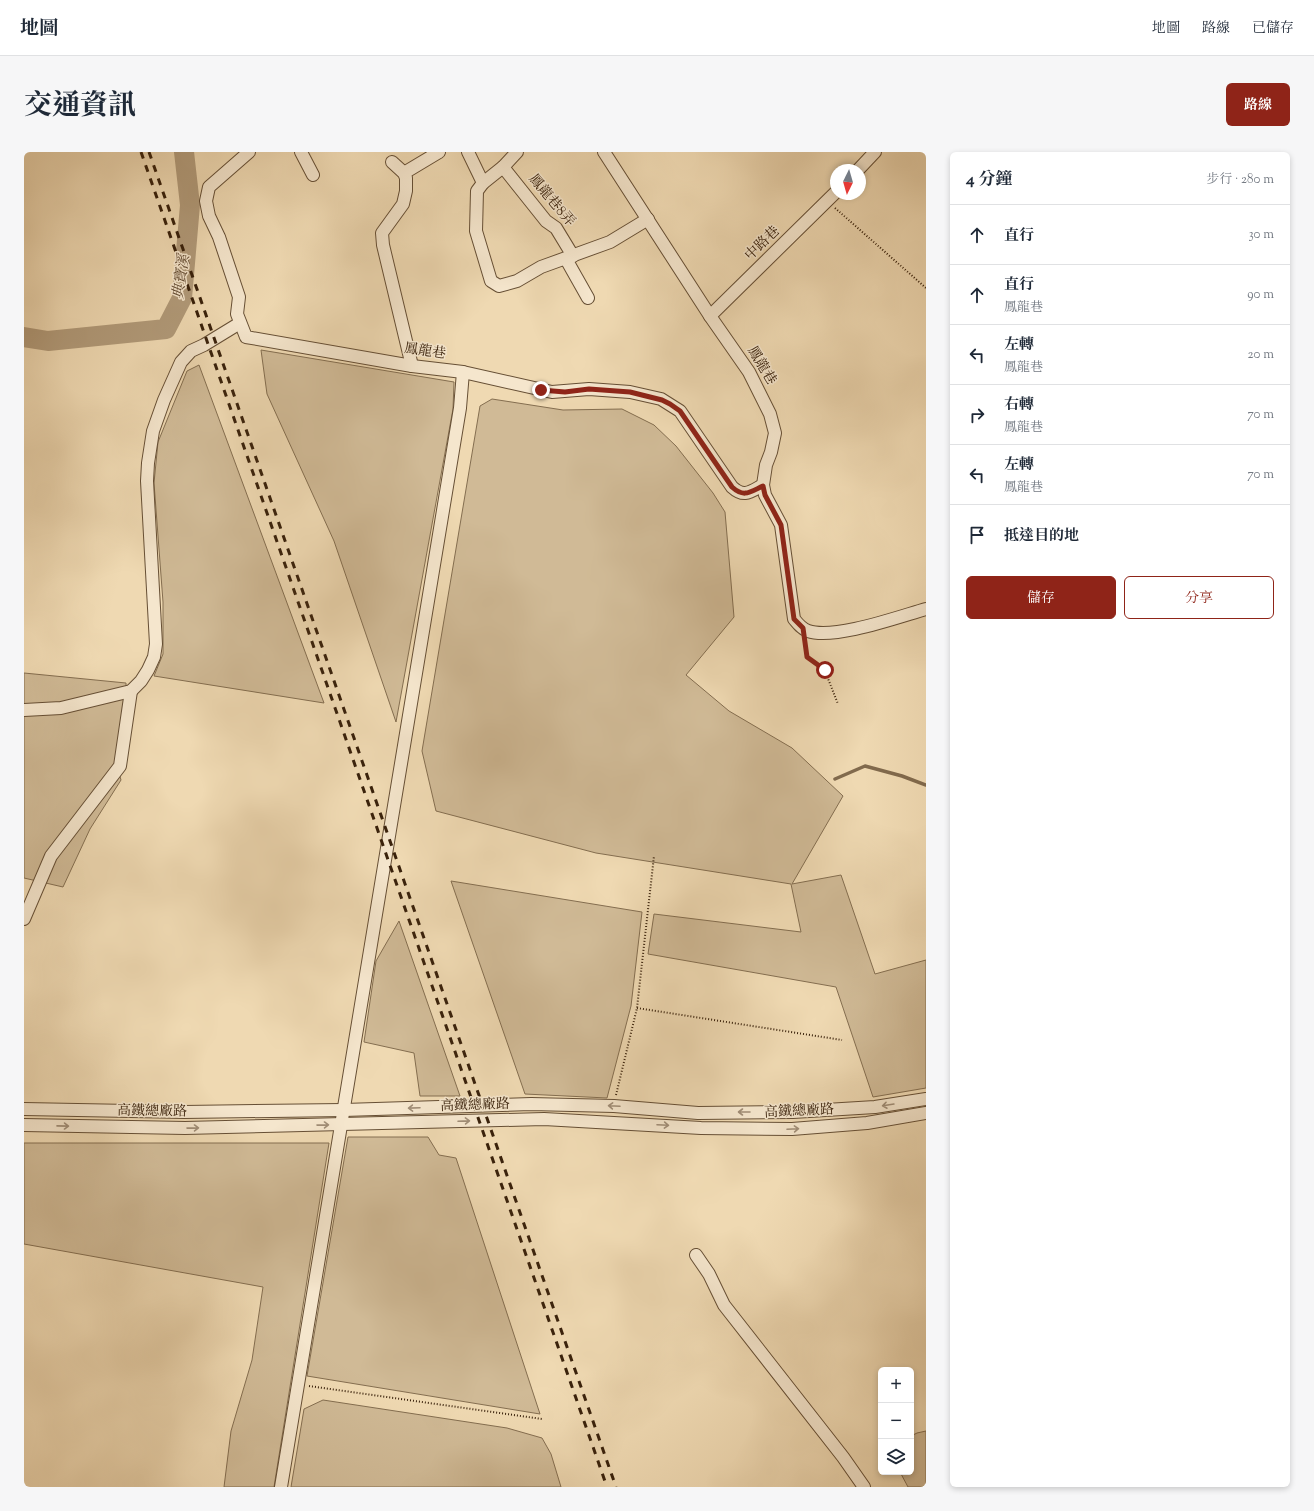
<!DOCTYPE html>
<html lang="zh-TW">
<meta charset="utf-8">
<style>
:root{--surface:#fff;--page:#f6f6f7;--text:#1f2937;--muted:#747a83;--line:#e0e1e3;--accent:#8f2418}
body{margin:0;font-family:"Sorts Mill Goudy","Noto Serif TC",serif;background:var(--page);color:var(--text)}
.controls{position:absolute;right:12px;bottom:12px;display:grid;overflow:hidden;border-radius:6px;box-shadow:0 2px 6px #0003}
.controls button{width:36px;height:36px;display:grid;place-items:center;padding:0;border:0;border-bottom:1px solid var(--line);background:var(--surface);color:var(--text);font:20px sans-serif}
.compass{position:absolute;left:806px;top:12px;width:36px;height:36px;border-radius:50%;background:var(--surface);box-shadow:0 2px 6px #0003;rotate:185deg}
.stop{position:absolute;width:12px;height:12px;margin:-9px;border:3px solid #8f2418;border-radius:50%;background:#fff}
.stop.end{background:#8f2418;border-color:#fff;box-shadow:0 1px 4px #0008}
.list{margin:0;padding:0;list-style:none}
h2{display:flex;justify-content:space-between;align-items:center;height:52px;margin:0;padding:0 16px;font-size:17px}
h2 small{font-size:13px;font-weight:400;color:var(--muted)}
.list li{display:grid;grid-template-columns:26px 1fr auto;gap:12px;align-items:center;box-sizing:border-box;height:60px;padding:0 16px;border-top:1px solid var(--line)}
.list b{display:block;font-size:15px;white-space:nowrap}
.list p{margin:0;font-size:13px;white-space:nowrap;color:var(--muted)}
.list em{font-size:13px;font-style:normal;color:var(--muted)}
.actions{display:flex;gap:8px;padding:12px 16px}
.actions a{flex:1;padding:9px 0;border:1px solid var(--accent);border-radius:6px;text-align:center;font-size:14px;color:var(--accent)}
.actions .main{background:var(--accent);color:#fff}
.icon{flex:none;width:22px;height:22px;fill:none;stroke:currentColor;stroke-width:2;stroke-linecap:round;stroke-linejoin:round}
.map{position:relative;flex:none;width:902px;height:1335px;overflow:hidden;border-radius:6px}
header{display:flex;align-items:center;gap:24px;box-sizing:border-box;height:56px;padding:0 20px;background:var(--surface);border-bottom:1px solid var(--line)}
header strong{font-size:19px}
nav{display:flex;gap:22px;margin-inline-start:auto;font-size:14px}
.intro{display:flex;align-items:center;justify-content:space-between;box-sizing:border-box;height:96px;padding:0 24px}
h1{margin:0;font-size:28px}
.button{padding:10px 18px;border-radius:6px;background:var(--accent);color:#fff;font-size:14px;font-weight:700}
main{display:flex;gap:24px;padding:0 24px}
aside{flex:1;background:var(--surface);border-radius:6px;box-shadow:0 2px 6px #0003}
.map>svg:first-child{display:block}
.green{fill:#d0ba96;stroke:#846e50}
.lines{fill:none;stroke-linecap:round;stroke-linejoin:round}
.stream{stroke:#816a4d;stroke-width:3.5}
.river{stroke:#b19a79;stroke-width:20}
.minor-casing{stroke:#664f35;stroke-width:14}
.path{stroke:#39210b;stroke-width:2;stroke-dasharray:1 2;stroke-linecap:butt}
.minor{stroke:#f5e6cd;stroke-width:12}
.rail{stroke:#39210b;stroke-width:3;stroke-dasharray:7 7;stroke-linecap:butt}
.oneway{stroke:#a08d76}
.route{stroke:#8f2418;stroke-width:5}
.labels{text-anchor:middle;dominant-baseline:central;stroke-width:3;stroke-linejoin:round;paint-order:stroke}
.street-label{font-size:14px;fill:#39210b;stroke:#f5e6cd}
.water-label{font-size:15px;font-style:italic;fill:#634b32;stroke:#f5e6cd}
</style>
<header>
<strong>地圖</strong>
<nav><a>地圖</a><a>路線</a><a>已儲存</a></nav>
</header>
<div class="intro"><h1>交通資訊</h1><a class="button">路線</a></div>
<main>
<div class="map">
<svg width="902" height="1335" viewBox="0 0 902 1335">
<rect width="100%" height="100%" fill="#efd9b2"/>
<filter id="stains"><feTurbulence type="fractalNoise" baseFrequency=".005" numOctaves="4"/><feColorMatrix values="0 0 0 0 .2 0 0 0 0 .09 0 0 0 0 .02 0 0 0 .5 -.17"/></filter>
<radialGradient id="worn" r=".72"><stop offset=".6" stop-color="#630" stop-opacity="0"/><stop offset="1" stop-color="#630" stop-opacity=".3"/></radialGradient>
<g class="green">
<path d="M 237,198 L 430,230 L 429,257 L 372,570 L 310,389 L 243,242 Z"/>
<path d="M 175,213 L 300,551 L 130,524 L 139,502 L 139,450 L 130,331 L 134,290 L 163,219 Z"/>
<path d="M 468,247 L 539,258 L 598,257 L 630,273 L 652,294 L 689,341 L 701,360 L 710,465 L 662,523 L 705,559 L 768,596 L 819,644 L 768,732 L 817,723 L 851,822 L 902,808 L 902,936 L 849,945 L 812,835 L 624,802 L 630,762 L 777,780 L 767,732 L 572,701 L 412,659 L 398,599 L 456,254 Z"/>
<path d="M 0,521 L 102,531 L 102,546 L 92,611 L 97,628 L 66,677 L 39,735 L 0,726 Z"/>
<path d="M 427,729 L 618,760 L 607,854 L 583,946 L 501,942 Z"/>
<path d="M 375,769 L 436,944 L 396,944 L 390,901 L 340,890 L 352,809 Z"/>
<path d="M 324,985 L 404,985 L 415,1003 L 432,1006 L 516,1262 L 283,1224 Z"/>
<path d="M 0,991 L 305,991 L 250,1335 L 200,1335 L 207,1279 L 228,1208 L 239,1135 L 0,1092 Z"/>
<path d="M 299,1248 L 483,1276 L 518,1286 L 527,1302 L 537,1335 L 267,1335 L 280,1257 Z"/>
<path d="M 902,1279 L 902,1335 L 884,1335 L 876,1320 L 887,1320 L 887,1284 L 893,1281 Z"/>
</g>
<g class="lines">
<path class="stream" d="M 811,627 L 841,614 L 878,624 L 902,633"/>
<path class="river" d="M 0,185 L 24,189 L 142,177 L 158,146 L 166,53 L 160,0"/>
<defs>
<g id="minor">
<path d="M 225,0 L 185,35 L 182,49 L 185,64 L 195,85 L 215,145 L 213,162 L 222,185 L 388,214 L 439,220 L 528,240 L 565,237 L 606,240 L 637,247 L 656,259 L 708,335 C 720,346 726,340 739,333"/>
<path d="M 277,0 L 289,23"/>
<path d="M 444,0 L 459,31"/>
<path d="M 493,0 L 479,15 L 459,31 L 453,39 L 452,79 L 467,129 L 475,134 L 493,129 L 517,115 L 586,90 L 624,67"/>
<path d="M 580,0 L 686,164 L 725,220 L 746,262 L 751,281 L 747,300 L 742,313 L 739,333 L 741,343 L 757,373 L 770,467 C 774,472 778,477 784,479 C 810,488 874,465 902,457"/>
<path d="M 368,10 L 380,21 L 382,26 L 382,39 L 379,52 L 358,81 L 359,93 L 388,214"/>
<path d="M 479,15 L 522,69 L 532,76 L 549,104"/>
<path d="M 834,18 L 851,0"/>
<path d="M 380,21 L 415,0"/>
<path d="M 542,107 L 564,146"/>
<path d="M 686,164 L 812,40"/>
<path d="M 0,558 L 37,556 L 107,539 L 117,529 L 124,518 L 130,505 L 132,492 L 123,329 L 124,311 L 129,279 L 140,248 L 157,210 L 167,199 L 180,193 L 216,171"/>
<path d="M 0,767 L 27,704 L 96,614 L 107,539"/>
<path d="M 0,957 L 160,960 L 320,958 L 507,952 L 590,954 L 674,961 L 769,960 L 851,955 L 902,947"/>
<path d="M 0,973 L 161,976 L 520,967 L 677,976 L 768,977 L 843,971 L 902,961"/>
<path d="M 672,1103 L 685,1122 L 700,1153 L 819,1305 L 840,1335"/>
<path d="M 257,1335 L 436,256 L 439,220"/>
</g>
</defs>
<use href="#minor" class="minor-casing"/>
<g class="path">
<path d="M 811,56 L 902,136"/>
<path d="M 781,489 L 783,505 L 801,519 L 814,552"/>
<path d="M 613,856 L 818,888"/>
<path d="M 592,943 L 613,856 L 630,704"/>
<path d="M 285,1234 L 518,1267"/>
</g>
<use href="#minor" class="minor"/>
<g class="rail">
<path d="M 117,0 L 583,1335"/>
<path d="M 125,0 L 592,1335"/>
</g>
</g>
<defs><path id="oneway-shaft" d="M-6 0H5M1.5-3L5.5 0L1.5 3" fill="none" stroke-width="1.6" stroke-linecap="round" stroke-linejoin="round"/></defs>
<g class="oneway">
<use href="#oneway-shaft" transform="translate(864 953) rotate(171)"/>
<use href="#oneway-shaft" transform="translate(590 954) rotate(-177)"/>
<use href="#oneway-shaft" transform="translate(390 956) rotate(178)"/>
<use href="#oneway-shaft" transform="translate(720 960) rotate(180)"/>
<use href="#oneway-shaft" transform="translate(440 969) rotate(-2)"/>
<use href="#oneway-shaft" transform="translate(299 973) rotate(-1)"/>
<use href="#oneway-shaft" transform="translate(639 973) rotate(3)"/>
<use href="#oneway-shaft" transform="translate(39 974) rotate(1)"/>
<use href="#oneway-shaft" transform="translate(169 976) rotate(-1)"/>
<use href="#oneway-shaft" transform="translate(769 977) rotate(-3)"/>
</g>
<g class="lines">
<path class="route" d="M 517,238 L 541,240 L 565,237 L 606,240 L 638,248 L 646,252 L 656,259 L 708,335 C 720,346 726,340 739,334 L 741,343 L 757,373 L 770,467 L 779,476 L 783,505 L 801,518"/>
</g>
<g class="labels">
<g class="street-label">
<text transform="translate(527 49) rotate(50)">鳳龍巷8弄</text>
<text transform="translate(739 92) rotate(-44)">中路巷</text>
<text transform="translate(401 200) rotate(8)">鳳龍巷</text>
<text transform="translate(737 214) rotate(59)">鳳龍巷</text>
<text transform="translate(451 954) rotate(-2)">高鐵總廠路</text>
<text transform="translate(128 960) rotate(1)">高鐵總廠路</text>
<text transform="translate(775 960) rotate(-3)">高鐵總廠路</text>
</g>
<g class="water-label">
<text transform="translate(158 125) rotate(-82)">典寶溪</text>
</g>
</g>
<rect width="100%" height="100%" filter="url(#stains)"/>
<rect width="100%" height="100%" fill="url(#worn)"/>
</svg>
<div class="controls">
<button>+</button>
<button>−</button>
<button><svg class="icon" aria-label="layers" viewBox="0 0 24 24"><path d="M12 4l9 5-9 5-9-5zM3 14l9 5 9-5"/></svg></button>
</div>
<svg class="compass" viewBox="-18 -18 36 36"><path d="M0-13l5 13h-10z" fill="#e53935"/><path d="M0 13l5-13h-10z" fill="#747a83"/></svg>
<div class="stop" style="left:801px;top:518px"></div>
<div class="stop end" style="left:517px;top:238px"></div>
</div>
<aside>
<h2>4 分鐘<small>步行 · 280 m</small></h2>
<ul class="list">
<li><svg class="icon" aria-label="ahead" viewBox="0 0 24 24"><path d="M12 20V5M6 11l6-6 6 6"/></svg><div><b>直行</b></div><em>30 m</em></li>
<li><svg class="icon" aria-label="ahead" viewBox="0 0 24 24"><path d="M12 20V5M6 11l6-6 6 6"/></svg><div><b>直行</b><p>鳳龍巷</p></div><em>90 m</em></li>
<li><svg class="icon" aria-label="left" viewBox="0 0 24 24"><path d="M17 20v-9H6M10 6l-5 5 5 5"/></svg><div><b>左轉</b><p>鳳龍巷</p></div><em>20 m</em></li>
<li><svg class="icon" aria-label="right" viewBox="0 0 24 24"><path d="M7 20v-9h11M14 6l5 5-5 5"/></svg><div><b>右轉</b><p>鳳龍巷</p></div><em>70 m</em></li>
<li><svg class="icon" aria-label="left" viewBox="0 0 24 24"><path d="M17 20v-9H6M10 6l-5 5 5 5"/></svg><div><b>左轉</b><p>鳳龍巷</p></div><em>70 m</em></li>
<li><svg class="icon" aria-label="arrive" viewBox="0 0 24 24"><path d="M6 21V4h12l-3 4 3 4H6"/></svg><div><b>抵達目的地</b></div></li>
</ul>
<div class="actions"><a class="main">儲存</a><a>分享</a></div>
</aside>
</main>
